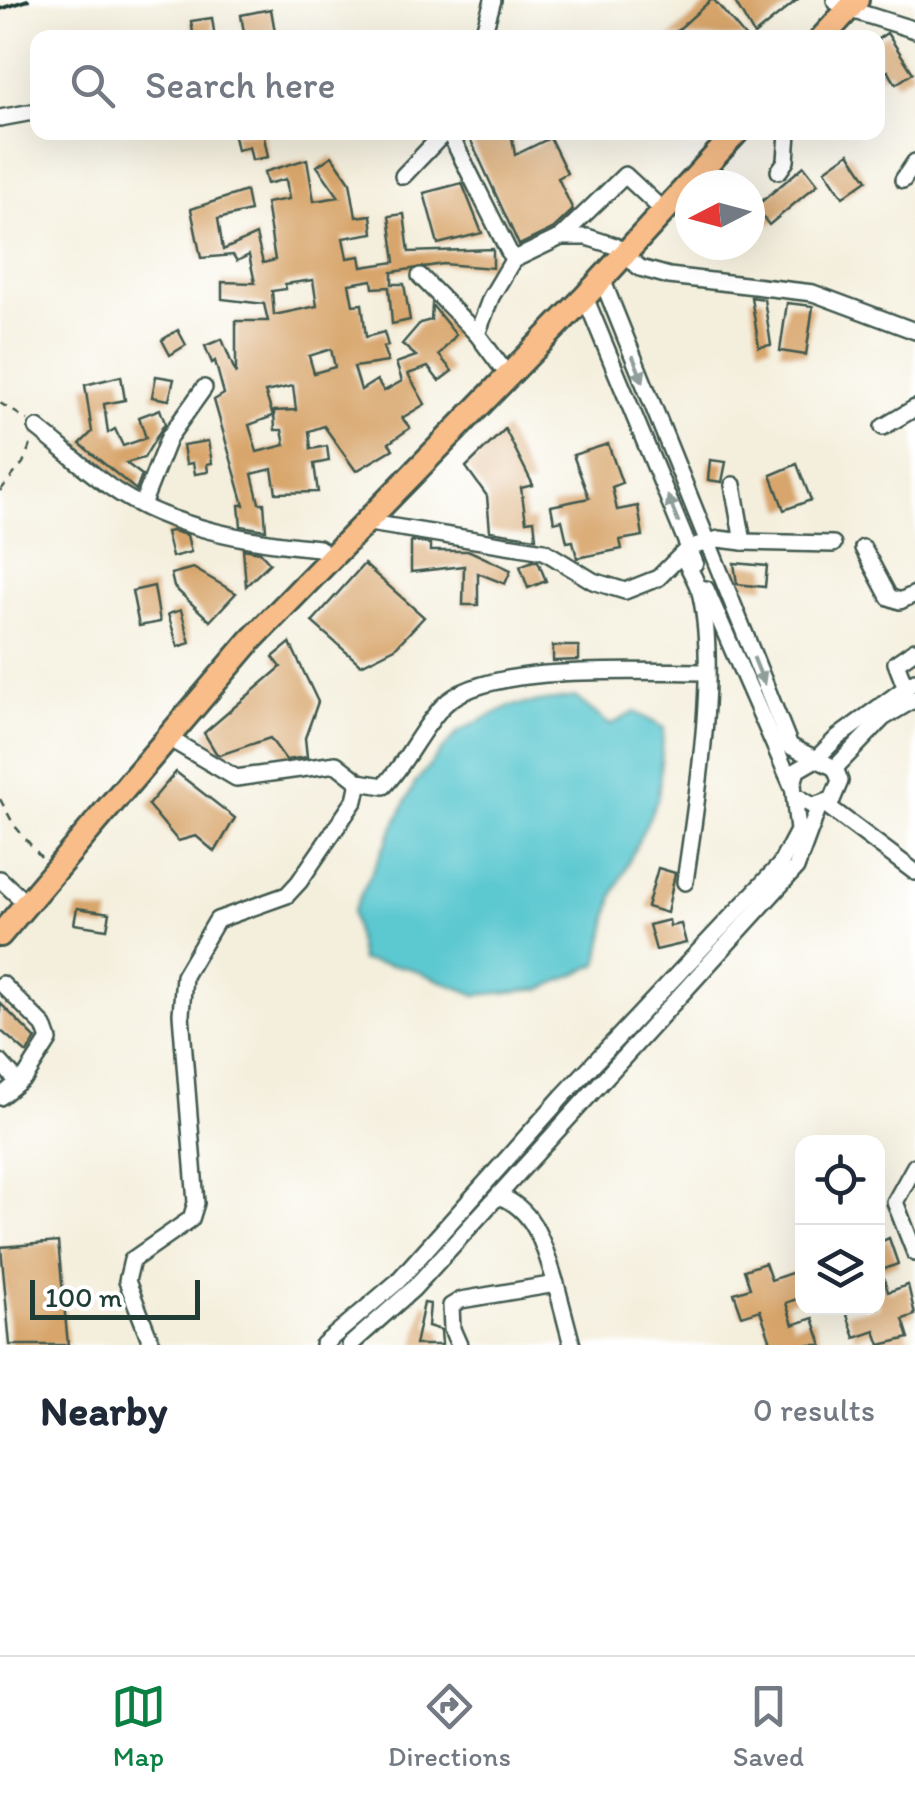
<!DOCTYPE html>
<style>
:root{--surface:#fff;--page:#f2f2f3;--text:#1f2937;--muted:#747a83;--line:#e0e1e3;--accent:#0b8043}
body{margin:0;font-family:Itim,sans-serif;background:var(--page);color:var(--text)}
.controls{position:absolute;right:30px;bottom:30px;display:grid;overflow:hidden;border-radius:20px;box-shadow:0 10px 40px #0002}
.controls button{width:90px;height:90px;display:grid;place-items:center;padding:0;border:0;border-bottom:2px solid var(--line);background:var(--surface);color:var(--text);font:50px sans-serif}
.compass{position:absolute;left:675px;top:170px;width:90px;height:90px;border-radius:50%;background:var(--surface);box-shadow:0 10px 40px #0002;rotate:264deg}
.scale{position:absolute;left:30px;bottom:25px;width:170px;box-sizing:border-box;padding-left:10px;border:5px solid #1f3d34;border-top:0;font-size:28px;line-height:35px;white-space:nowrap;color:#1f3d34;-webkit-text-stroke:8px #fff;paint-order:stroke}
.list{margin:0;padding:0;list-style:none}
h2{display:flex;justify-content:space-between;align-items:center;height:130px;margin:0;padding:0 40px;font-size:42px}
h2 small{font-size:32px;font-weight:400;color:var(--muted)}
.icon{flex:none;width:55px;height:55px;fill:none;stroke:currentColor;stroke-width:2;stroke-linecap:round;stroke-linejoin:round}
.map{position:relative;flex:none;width:915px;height:1345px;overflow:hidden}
.search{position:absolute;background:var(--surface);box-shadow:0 10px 40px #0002;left:30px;right:30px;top:30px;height:110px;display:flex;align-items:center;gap:25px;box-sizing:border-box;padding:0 35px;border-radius:20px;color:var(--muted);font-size:38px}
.sheet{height:310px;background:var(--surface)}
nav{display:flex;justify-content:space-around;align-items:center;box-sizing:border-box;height:140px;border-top:2px solid var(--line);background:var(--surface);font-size:28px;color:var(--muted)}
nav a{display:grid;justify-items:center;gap:5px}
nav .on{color:var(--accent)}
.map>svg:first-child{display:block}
.water{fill:#5bc8d0;stroke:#3d8282;stroke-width:2.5}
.building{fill:#d8a66c;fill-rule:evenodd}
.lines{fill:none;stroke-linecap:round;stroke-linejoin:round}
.minor-casing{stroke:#3f584d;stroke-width:20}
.highway-casing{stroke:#3f584d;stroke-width:28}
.path{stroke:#3f584d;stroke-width:2.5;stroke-dasharray:8 8;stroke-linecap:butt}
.minor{stroke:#fff;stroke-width:15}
.highway{stroke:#f8bd89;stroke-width:22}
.rail{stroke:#1f3d34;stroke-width:4}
.oneway{fill:#8f9e9a}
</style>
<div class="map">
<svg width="915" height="1345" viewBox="0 0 915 1345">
<rect width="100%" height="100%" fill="#fff"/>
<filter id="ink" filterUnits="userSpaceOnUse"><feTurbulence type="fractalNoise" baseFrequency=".01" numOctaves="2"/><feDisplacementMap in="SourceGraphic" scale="20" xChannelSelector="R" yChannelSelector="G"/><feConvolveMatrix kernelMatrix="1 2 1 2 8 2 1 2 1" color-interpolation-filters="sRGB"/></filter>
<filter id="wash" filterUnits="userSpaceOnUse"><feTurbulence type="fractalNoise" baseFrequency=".0048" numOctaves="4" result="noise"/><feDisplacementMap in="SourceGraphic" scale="40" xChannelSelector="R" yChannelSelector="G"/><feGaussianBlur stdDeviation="2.25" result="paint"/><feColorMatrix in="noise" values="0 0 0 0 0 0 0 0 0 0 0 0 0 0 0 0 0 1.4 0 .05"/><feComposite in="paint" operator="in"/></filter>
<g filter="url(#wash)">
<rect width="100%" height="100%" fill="#f4efdd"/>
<path class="water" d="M 575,697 L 610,725 L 635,712 L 664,728 L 658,798 L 613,896 L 598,964 L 542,989 L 476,995 L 406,967 L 361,961 L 352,913 L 415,783 L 458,732 L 510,706 Z"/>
<g id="blocks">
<g class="building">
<path d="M 714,0 L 746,38 L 669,38 L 711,0 Z"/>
<path d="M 734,0 L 797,0 L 754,35 Z"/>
<path d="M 271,9 L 276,38 L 245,38 L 241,15 Z"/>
<path d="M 212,18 L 215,38 L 194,38 L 191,21 Z"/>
<path d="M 887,33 L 913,73 L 896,84 L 888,71 L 878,78 L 878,39 Z"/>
<path d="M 233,132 L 263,132 L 268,157 L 252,160 L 249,147 L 237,150 Z"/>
<path d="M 467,132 L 511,132 L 515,155 L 550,138 L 567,173 L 558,178 L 573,210 L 554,228 L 519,245 Z"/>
<path d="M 849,153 L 867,180 L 843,197 L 825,170 Z"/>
<path d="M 332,156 L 350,182 L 356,217 L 371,215 L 373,233 L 343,238 L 347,258 L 360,256 L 362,267 L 395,262 L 389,216 L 404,214 L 409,252 L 493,249 L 493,268 L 443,264 L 392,272 L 392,284 L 404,284 L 410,320 L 392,324 L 389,287 L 373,288 L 372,280 L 349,284 L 353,305 L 362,304 L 366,337 L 384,332 L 388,346 L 383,347 L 388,362 L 354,367 L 361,390 L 377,380 L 384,391 L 402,381 L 396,363 L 416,356 L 402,344 L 420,323 L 431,320 L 432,305 L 456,335 L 439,355 L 452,371 L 439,381 L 428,367 L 408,374 L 425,404 L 402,418 L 410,428 L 389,443 L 393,449 L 356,471 L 324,426 L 309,431 L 311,449 L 327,446 L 329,461 L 314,464 L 318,492 L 276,493 L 272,469 L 252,474 L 259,503 L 264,503 L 266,530 L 241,526 L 239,505 L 244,505 L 214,400 L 224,394 L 215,361 L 212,363 L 205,346 L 222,339 L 236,374 L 236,321 L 268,321 L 264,304 L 222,299 L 222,282 L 255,283 L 249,255 L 237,261 L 233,255 L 201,258 L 191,209 L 246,191 L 250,211 L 218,219 L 223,250 L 256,235 L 263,263 L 275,260 L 266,203 L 289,199 L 286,179 L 267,184 L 264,172 L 307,159 L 314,201 L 339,197 L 317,166 ZM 313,280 L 317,306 L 274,315 L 272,291 L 286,289 L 285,284 ZM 331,349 L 335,367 L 314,373 L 309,356 ZM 293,386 L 296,410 L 274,411 L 275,430 L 282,430 L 285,445 L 257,452 L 249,425 L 273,416 L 265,392 Z"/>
<path d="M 804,166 L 818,184 L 769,225 L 755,207 Z"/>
<path d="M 462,183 L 482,233 L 438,244 L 424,193 Z"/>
<path d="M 751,297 L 764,299 L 771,345 L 759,347 Z"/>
<path d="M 787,303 L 813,306 L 806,355 L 780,351 Z"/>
<path d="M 178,330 L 186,345 L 170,355 L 162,340 Z"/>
<path d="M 121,376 L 125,400 L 104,404 L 108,433 L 115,429 L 123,446 L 146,438 L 139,417 L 160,409 L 165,423 L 144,458 L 126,463 L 142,475 L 136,490 L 80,444 L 92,432 L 85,385 Z"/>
<path d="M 156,376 L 174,379 L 169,400 L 152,397 Z"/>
<path d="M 505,429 L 533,485 L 521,488 L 526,521 L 534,520 L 536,538 L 490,531 L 487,496 L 466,467 Z"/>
<path d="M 208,441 L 212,463 L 207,464 L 208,472 L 195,474 L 193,463 L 186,464 L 183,445 Z"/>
<path d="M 608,444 L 622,483 L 612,487 L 617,510 L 638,506 L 643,536 L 620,540 L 622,549 L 577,558 L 573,541 L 567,542 L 562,520 L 554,522 L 551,506 L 589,498 L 573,455 Z"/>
<path d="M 710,460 L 726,462 L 722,482 L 708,480 Z"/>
<path d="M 797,464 L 811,500 L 784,510 L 771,475 Z"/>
<path d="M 172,531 L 187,535 L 191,552 L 172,557 L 166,532 Z"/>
<path d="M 411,541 L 430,544 L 430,551 L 470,551 L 511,570 L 505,584 L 478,573 L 478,605 L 463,605 L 464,566 L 411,572 Z"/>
<path d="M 243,549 L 260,552 L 270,563 L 246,586 Z"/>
<path d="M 533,561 L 538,561 L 546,581 L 528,588 L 520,566 Z"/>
<path d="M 734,563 L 767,566 L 765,587 L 737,584 Z"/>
<path d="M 364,564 L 424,617 L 395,648 L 361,665 L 312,622 Z"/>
<path d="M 193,568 L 236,593 L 210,621 L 174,587 L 171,574 Z"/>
<path d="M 154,586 L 160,622 L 139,626 L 132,591 Z"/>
<path d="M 181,610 L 190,643 L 178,647 L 168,614 Z"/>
<path d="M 290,643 L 318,702 L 305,738 L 307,757 L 286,760 L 270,738 L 220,755 L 216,753 L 204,733 L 281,667 L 273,657 Z"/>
<path d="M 553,646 L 579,646 L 579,660 L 553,661 Z"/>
<path d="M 176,772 L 235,818 L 215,852 L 196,836 L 178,841 L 148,805 Z"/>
<path d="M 658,868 L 675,873 L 667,913 L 647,907 Z"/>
<path d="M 77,908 L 110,913 L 107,929 L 74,924 Z"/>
<path d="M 669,920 L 670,926 L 681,924 L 686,943 L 656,950 L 649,925 Z"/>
<path d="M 0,1003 L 36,1039 L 27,1053 L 0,1030 Z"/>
<path d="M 889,1238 L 898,1264 L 881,1270 L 888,1292 L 908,1285 L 915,1315 L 903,1319 L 909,1338 L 880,1345 L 875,1331 L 855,1338 L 846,1312 L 878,1308 L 878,1243 Z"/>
<path d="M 58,1242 L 68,1345 L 10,1345 L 1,1247 Z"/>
<path d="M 765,1263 L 771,1280 L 794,1272 L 802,1297 L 786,1303 L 793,1325 L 813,1318 L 822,1345 L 772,1345 L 760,1310 L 742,1316 L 734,1293 L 750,1288 L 744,1270 Z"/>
<path d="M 424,1303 L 430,1304 L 428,1326 L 441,1330 L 442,1345 L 415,1345 Z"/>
</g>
</g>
</g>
<g filter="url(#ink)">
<use href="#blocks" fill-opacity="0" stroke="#3f584d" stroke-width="2.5"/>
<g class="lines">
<defs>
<g id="minor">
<path d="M 835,0 L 836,2"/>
<path d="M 848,9 L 915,30"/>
<path d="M 482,38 L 493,0"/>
<path d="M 0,118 L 38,111"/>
<path d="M 449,132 L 513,260 L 561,237 L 587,237 L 615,246 L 640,268 L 669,276 L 813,293 L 915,331"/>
<path d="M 779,171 L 786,161 L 788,132"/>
<path d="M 403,176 L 445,132"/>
<path d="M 903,180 L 915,162"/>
<path d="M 561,237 L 625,175 L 655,203"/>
<path d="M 420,276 L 477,334"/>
<path d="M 602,279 L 790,746 L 816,759 L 838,737 L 915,681"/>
<path d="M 585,297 L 695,563"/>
<path d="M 500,365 L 477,334 L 491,297 L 513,260"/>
<path d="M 883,427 L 915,408"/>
<path d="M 37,428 C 61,447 85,469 110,487 C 168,528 250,542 319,548 L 329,557"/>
<path d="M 142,505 L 169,437 L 204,388"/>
<path d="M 363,522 L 544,551 L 593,581 L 625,591 L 658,578 L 682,554 C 688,568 698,582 701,596 C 718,673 696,804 685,882"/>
<path d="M 743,542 L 833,544"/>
<path d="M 698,545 L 719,539 L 743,542 L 733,485"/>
<path d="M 863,548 L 889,597 L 900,601 L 915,594"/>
<path d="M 706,589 L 793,788"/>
<path d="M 905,686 L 896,663 L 915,650"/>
<path d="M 835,768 L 883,718 L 915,699"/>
<path d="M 359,782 L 384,786 C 407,762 420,730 443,706 C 483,662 646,672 704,672"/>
<path d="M 826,805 L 915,872"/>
<path d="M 0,879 L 17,895"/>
<path d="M 0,1062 L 18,1082"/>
<path d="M 0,1097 L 26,1076 L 49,1040 L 44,1026 L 2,984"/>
<path d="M 915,1166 L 895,1202 L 915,1253"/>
<path d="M 498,1196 C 536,1208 545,1250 556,1284"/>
<path d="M 152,1345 L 127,1281 L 132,1260 L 191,1219 L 196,1203 L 181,1014 L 184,976 L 217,920 L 287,895 L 299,882 L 355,800 L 359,782 L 336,764 L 236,778 L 170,739"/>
<path d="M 323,1345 L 397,1282 L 562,1097 L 780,865 L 798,831 L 793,784 L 797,770 L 816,759 L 835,768 L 840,781 L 832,800 L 813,806 L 798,797"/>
<path d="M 350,1345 L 413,1289 L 796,868 L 819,806"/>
<path d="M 459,1345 L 452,1329 L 451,1306 L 461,1300 L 556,1284 L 572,1345"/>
</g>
<g id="highway">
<path d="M 822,38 L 857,0"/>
<path d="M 0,935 L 251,640 L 585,297 L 737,132"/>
</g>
</defs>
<use href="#minor" class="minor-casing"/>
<use href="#highway" class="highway-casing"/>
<g class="path">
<path d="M 0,403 L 28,420"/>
<path d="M 0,491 L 23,463 L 31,443"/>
<path d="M 0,799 L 14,825 L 41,857"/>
</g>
<use href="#minor" class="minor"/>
<use href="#highway" class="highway"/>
<path class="rail" d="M 0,9 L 28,0"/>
</g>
<defs><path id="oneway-solid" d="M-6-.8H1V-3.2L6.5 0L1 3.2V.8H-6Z" transform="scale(2.5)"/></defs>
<g class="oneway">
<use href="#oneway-solid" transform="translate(638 369) rotate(68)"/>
<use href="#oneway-solid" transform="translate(673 509) rotate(-112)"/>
<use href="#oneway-solid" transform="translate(759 671) rotate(68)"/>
</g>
</g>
</svg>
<div class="controls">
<button><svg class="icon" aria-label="locate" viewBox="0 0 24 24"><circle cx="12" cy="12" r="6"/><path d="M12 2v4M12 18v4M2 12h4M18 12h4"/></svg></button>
<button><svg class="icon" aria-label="layers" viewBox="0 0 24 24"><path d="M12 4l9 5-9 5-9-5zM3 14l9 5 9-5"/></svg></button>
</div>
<svg class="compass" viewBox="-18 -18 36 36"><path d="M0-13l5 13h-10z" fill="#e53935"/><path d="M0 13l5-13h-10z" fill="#747a83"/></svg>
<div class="scale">100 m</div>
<div class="search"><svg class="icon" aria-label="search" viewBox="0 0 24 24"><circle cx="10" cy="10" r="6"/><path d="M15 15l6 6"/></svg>Search here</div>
</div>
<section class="sheet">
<h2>Nearby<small>0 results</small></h2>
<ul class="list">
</ul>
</section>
<nav>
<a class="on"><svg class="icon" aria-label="map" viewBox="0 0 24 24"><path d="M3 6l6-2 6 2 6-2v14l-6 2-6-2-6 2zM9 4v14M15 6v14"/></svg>Map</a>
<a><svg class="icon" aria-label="directions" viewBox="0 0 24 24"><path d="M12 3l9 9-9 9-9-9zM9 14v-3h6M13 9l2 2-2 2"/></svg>Directions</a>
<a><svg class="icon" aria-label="saved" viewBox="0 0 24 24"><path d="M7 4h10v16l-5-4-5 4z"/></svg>Saved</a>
</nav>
